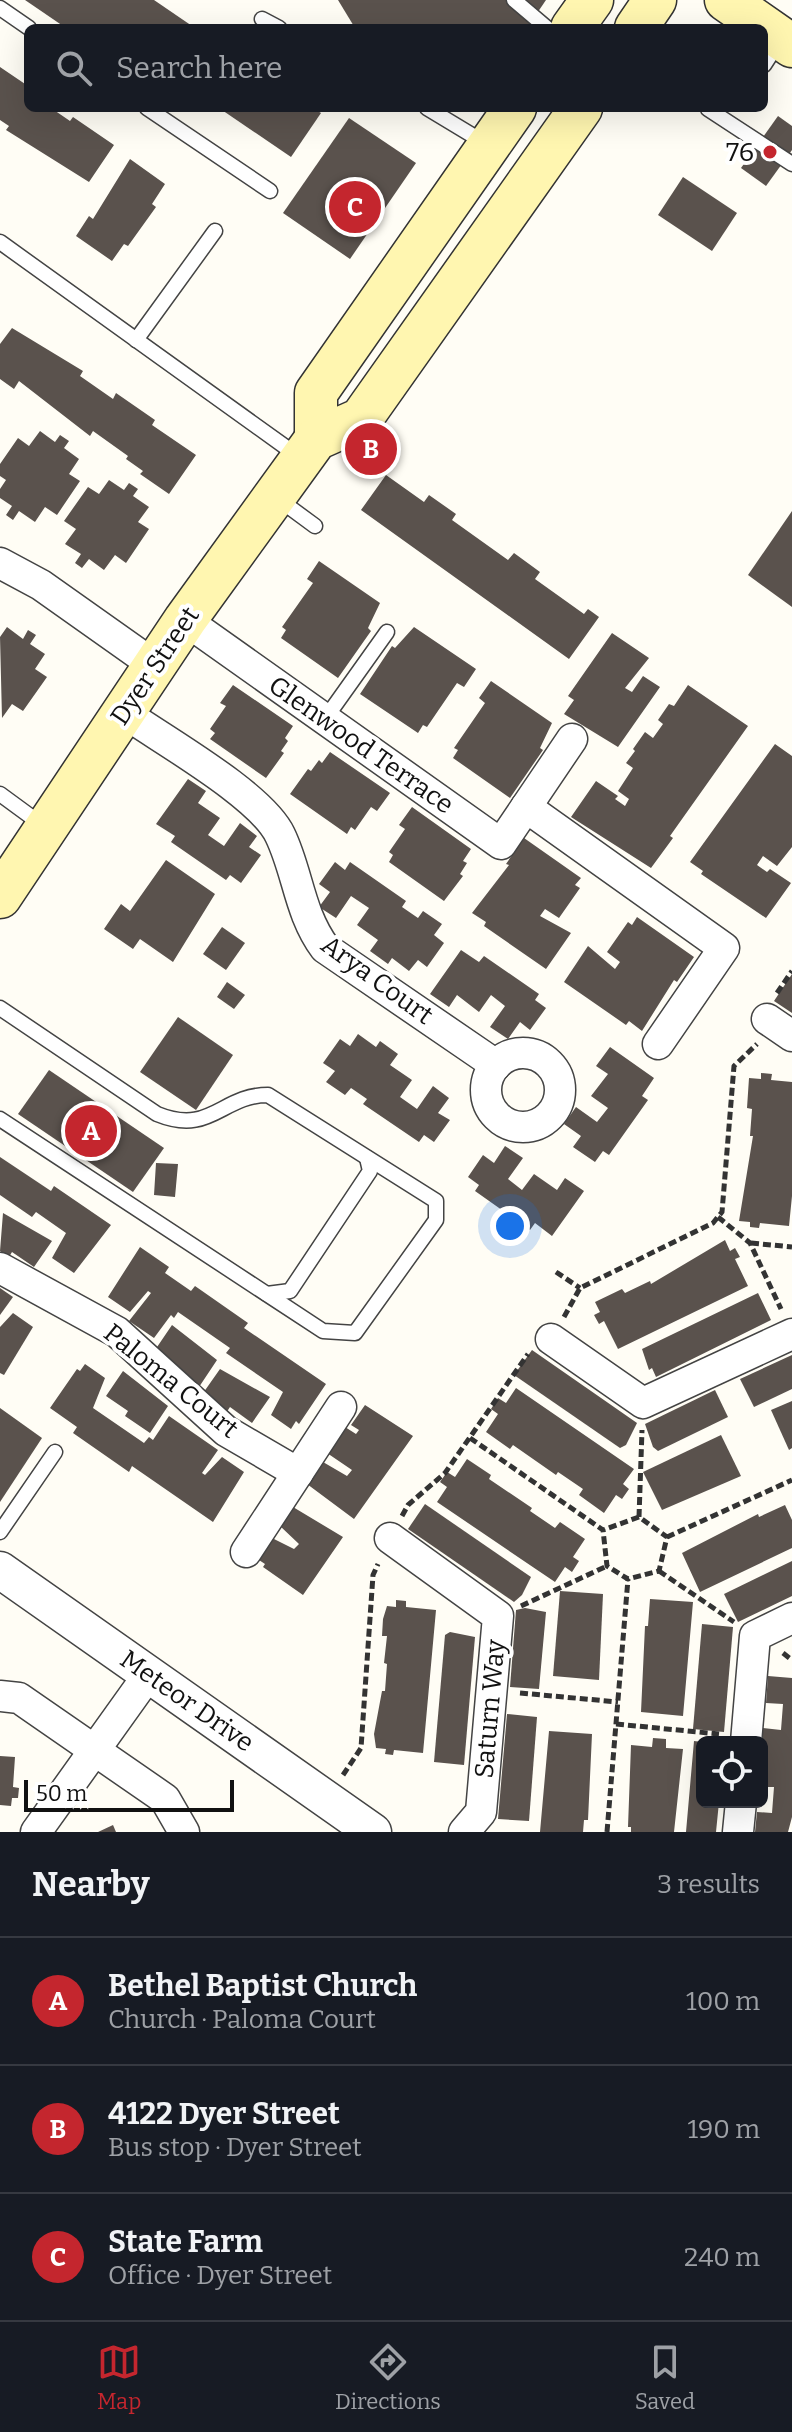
<!DOCTYPE html>
<meta charset="utf-8">
<style>
:root{--surface:#171b24;--page:#20242c;--text:#f1f3f6;--muted:#9ea1a6;--line:#363941;--accent:#c4262e}
body{margin:0;font-family:Bitter,serif;background:var(--page);color:var(--text)}
.controls{position:absolute;right:24px;bottom:24px;display:grid;overflow:hidden;border-radius:12px;box-shadow:0 8px 32px #0002}
.controls button{width:72px;height:72px;display:grid;place-items:center;padding:0;border:0;border-bottom:2px solid var(--line);background:var(--surface);color:var(--text);font:40px sans-serif}
.scale{position:absolute;left:24px;bottom:20px;width:210px;box-sizing:border-box;padding-left:8px;border:4px solid #111;border-top:0;font-size:22px;line-height:28px;white-space:nowrap;color:#111;-webkit-text-stroke:6px #fff;paint-order:stroke}
.you{position:absolute;left:510px;top:1226px;width:28px;height:28px;margin:-20px;border:6px solid #fff;border-radius:50%;background:#1a73e8;box-shadow:0 0 0 12px #1a73e833}
.badge{display:grid;place-items:center;width:52px;height:52px;border-radius:50%;background:var(--accent);color:#fff;font-size:26px;font-weight:700}
.pin{position:absolute;translate:-50% -50%;border:4px solid #fff;box-shadow:0 2px 8px #0006}
.list{margin:0;padding:0;list-style:none}
h2{display:flex;justify-content:space-between;align-items:center;height:104px;margin:0;padding:0 32px;font-size:34px}
h2 small{font-size:26px;font-weight:400;color:var(--muted)}
.list li{display:grid;grid-template-columns:52px 1fr auto;gap:24px;align-items:center;box-sizing:border-box;height:128px;padding:0 32px;border-top:2px solid var(--line)}
.list b{display:block;font-size:30px;white-space:nowrap}
.list p{margin:0;font-size:26px;white-space:nowrap;color:var(--muted)}
.list em{font-size:26px;font-style:normal;color:var(--muted)}
.icon{flex:none;width:44px;height:44px;fill:none;stroke:currentColor;stroke-width:2;stroke-linecap:round;stroke-linejoin:round}
.map{position:relative;flex:none;width:792px;height:1832px;overflow:hidden}
.search{position:absolute;background:var(--surface);box-shadow:0 8px 32px #0002;left:24px;right:24px;top:24px;height:88px;display:flex;align-items:center;gap:20px;box-sizing:border-box;padding:0 28px;border-radius:12px;color:var(--muted);font-size:30px}
.sheet{height:488px;background:var(--surface)}
nav{display:flex;justify-content:space-around;align-items:center;box-sizing:border-box;height:112px;border-top:2px solid var(--line);background:var(--surface);font-size:22px;color:var(--muted)}
nav a{display:grid;justify-items:center;gap:4px}
nav .on{color:var(--accent)}
.map>svg:first-child{display:block}
.building{fill:#5a524d}
.lines{fill:none;stroke-linecap:round;stroke-linejoin:round}
.service-casing{stroke:#444;stroke-width:17}
.minor-casing{stroke:#444;stroke-width:33}
.tertiary-casing{stroke:#444;stroke-width:39}
.secondary-casing{stroke:#333;stroke-width:45}
.path{stroke:#333;stroke-width:5;stroke-dasharray:8 4;stroke-linecap:butt}
.service{stroke:#fff;stroke-width:14}
.minor{stroke:#fff;stroke-width:30}
.tertiary{stroke:#fff;stroke-width:36}
.secondary{stroke:#fff6b0;stroke-width:42}
.poi-dot{fill:#c4262e;stroke:#fff;stroke-width:3}
.labels{text-anchor:middle;dominant-baseline:central;stroke-width:8;stroke-linejoin:round;paint-order:stroke}
.poi-label{font-size:26px;fill:#111;stroke:#fff;text-anchor:end}
.street-label{font-size:26px;fill:#111;stroke:#fff}
</style>
<div class="map">
<svg width="792" height="1832" viewBox="0 0 792 1832">
<rect width="100%" height="100%" fill="#fffdf5"/>
<g class="building">
<path d="M 25,0 L 154,0 L 195,28 L 66,28 Z"/>
<path d="M 338,0 L 546,0 L 527,28 L 355,28 Z"/>
<path d="M 0,67 L 28,86 L 28,108 L 51,108 L 70,121 L 73,117 L 114,145 L 89,182 L 6,130 L 9,126 L 0,120 Z"/>
<path d="M 219,108 L 313,108 L 321,113 L 291,157 Z"/>
<path d="M 778,116 L 792,126 L 792,150 L 766,186 L 741,168 Z"/>
<path d="M 349,118 L 416,163 L 350,259 L 283,213 Z"/>
<path d="M 130,159 L 165,184 L 152,204 L 156,207 L 128,246 L 124,244 L 112,261 L 76,236 L 89,216 L 93,219 Z"/>
<path d="M 683,177 L 737,213 L 712,251 L 658,215 Z"/>
<path d="M 12,328 L 83,371 L 80,376 L 113,399 L 116,393 L 155,420 L 152,425 L 196,455 L 169,494 L 140,474 L 143,471 L 126,459 L 128,456 L 93,431 L 90,436 L 19,381 L 14,389 L 0,379 L 0,344 Z"/>
<path d="M 40,431 L 55,442 L 60,435 L 69,441 L 64,448 L 79,459 L 69,474 L 80,481 L 57,515 L 45,507 L 35,522 L 19,511 L 13,520 L 6,515 L 12,506 L 0,498 L 0,489 L 6,480 L 0,476 L 0,464 L 18,438 L 29,446 Z"/>
<path d="M 386,475 L 424,502 L 429,495 L 456,514 L 452,520 L 508,560 L 514,553 L 540,572 L 535,579 L 584,614 L 588,609 L 599,617 L 569,659 L 361,510 Z"/>
<path d="M 109,480 L 124,490 L 129,483 L 138,489 L 133,496 L 149,507 L 138,522 L 149,529 L 126,563 L 115,555 L 104,570 L 89,559 L 82,568 L 75,563 L 81,554 L 65,544 L 76,529 L 64,521 L 88,487 L 99,494 Z"/>
<path d="M 792,511 L 792,607 L 748,575 Z"/>
<path d="M 319,561 L 380,603 L 368,628 L 371,631 L 338,678 L 281,638 L 286,630 L 282,627 L 313,583 L 307,579 Z"/>
<path d="M 7,627 L 23,639 L 28,630 L 36,635 L 30,644 L 45,654 L 35,669 L 47,677 L 23,711 L 12,704 L 2,718 L 0,637 Z"/>
<path d="M 414,627 L 476,669 L 464,687 L 457,683 L 427,727 L 423,725 L 418,733 L 360,694 L 392,646 L 395,648 Z"/>
<path d="M 612,633 L 649,658 L 625,688 L 632,692 L 643,676 L 660,687 L 618,747 L 564,714 L 574,700 L 568,696 Z"/>
<path d="M 491,681 L 552,723 L 540,748 L 543,750 L 510,798 L 453,758 L 458,750 L 454,748 L 485,703 L 479,698 Z"/>
<path d="M 233,685 L 293,726 L 285,738 L 288,741 L 281,751 L 284,753 L 266,778 L 210,739 L 215,733 L 210,729 L 226,706 L 220,703 Z"/>
<path d="M 688,685 L 748,726 L 670,836 L 673,838 L 651,868 L 571,817 L 596,781 L 618,796 L 615,799 L 625,806 L 629,799 L 618,791 L 633,768 L 626,763 L 635,751 L 633,749 L 645,732 L 653,738 L 663,724 L 658,720 L 669,704 L 674,706 Z"/>
<path d="M 775,744 L 792,756 L 792,847 L 777,866 L 763,856 L 757,865 L 767,872 L 770,869 L 791,883 L 766,918 L 701,874 L 703,871 L 690,862 Z"/>
<path d="M 330,752 L 390,793 L 377,811 L 371,807 L 355,830 L 351,827 L 347,834 L 290,794 L 308,769 L 311,771 L 319,760 L 322,763 Z"/>
<path d="M 188,779 L 206,791 L 198,803 L 220,818 L 208,835 L 224,846 L 240,823 L 257,836 L 249,847 L 261,855 L 241,883 L 230,875 L 226,880 L 171,842 L 175,836 L 156,824 Z"/>
<path d="M 412,807 L 471,849 L 463,861 L 467,863 L 460,874 L 463,876 L 444,901 L 389,862 L 393,855 L 389,852 L 405,829 L 399,825 Z"/>
<path d="M 524,838 L 581,878 L 575,885 L 580,888 L 559,918 L 545,909 L 540,916 L 571,933 L 546,969 L 484,926 L 486,922 L 472,913 L 509,865 L 506,864 Z"/>
<path d="M 166,860 L 215,894 L 173,962 L 140,939 L 133,949 L 104,929 L 121,904 L 130,911 Z"/>
<path d="M 335,862 L 345,870 L 350,862 L 406,901 L 402,907 L 418,918 L 423,911 L 442,924 L 434,935 L 444,943 L 427,967 L 418,960 L 409,971 L 392,958 L 388,964 L 370,951 L 378,940 L 357,925 L 369,908 L 351,896 L 336,918 L 319,907 L 330,892 L 319,884 Z"/>
<path d="M 637,917 L 694,957 L 677,982 L 674,980 L 642,1031 L 629,1021 L 626,1025 L 564,982 L 588,946 L 615,969 L 620,962 L 607,952 L 628,922 L 632,925 Z"/>
<path d="M 222,927 L 245,943 L 226,970 L 203,954 Z"/>
<path d="M 461,950 L 479,962 L 484,956 L 539,994 L 535,1000 L 546,1008 L 530,1030 L 520,1022 L 508,1039 L 490,1027 L 505,1006 L 491,995 L 479,1012 L 457,995 L 449,1007 L 430,994 Z"/>
<path d="M 792,974 L 792,1013 L 774,1001 Z"/>
<path d="M 227,982 L 245,995 L 234,1009 L 217,997 Z"/>
<path d="M 178,1017 L 233,1055 L 196,1110 L 140,1072 Z"/>
<path d="M 358,1034 L 376,1047 L 380,1041 L 398,1054 L 390,1065 L 412,1080 L 400,1097 L 417,1109 L 433,1086 L 449,1098 L 438,1113 L 450,1120 L 434,1142 L 424,1135 L 419,1142 L 363,1104 L 367,1099 L 351,1088 L 345,1095 L 326,1082 L 335,1071 L 323,1063 L 340,1039 L 350,1046 Z"/>
<path d="M 610,1047 L 654,1078 L 642,1096 L 648,1100 L 609,1155 L 603,1151 L 595,1162 L 573,1147 L 581,1136 L 564,1124 L 576,1107 L 597,1122 L 608,1108 L 591,1096 L 608,1074 L 596,1066 Z"/>
<path d="M 49,1070 L 164,1148 L 133,1192 L 18,1114 Z"/>
<path d="M 761,1073 L 772,1074 L 771,1080 L 792,1082 L 792,1196 L 789,1226 L 760,1223 L 759,1228 L 750,1227 L 750,1222 L 739,1221 L 753,1136 L 750,1136 L 752,1109 L 747,1108 L 749,1078 L 761,1079 Z"/>
<path d="M 505,1146 L 523,1158 L 508,1179 L 522,1190 L 534,1174 L 557,1190 L 565,1178 L 584,1191 L 552,1236 L 535,1223 L 530,1230 L 475,1191 L 479,1185 L 468,1177 L 483,1155 L 494,1163 Z"/>
<path d="M 0,1157 L 51,1191 L 54,1186 L 111,1225 L 74,1273 L 52,1258 L 66,1233 L 36,1212 L 32,1217 L 0,1195 Z"/>
<path d="M 156,1163 L 178,1164 L 175,1197 L 154,1195 Z"/>
<path d="M 3,1213 L 52,1241 L 34,1267 L 12,1252 L 9,1257 L 0,1251 Z"/>
<path d="M 725,1240 L 730,1251 L 735,1248 L 740,1257 L 735,1259 L 748,1286 L 618,1349 L 604,1321 L 599,1324 L 594,1315 L 600,1312 L 595,1302 L 622,1289 L 625,1293 L 650,1281 L 651,1284 Z"/>
<path d="M 140,1247 L 169,1267 L 165,1273 L 191,1291 L 195,1286 L 248,1323 L 244,1328 L 326,1384 L 299,1424 L 296,1421 L 291,1429 L 271,1415 L 283,1392 L 226,1353 L 230,1348 L 178,1312 L 174,1318 L 171,1315 L 154,1338 L 129,1321 L 151,1293 L 148,1291 L 130,1312 L 108,1297 Z"/>
<path d="M 0,1288 L 13,1297 L 0,1315 Z"/>
<path d="M 758,1293 L 771,1320 L 656,1377 L 652,1368 L 649,1370 L 642,1349 Z"/>
<path d="M 13,1313 L 33,1327 L 4,1375 L 0,1373 L 0,1327 Z"/>
<path d="M 172,1325 L 217,1360 L 199,1387 L 174,1370 L 177,1365 L 155,1350 Z"/>
<path d="M 532,1350 L 637,1423 L 626,1445 L 620,1448 L 514,1375 Z"/>
<path d="M 792,1355 L 792,1389 L 754,1407 L 740,1379 Z"/>
<path d="M 85,1364 L 105,1378 L 93,1408 L 144,1443 L 149,1437 L 153,1440 L 169,1416 L 218,1450 L 202,1473 L 205,1475 L 222,1457 L 244,1472 L 213,1522 L 132,1466 L 129,1472 L 73,1433 L 77,1427 L 50,1408 L 77,1369 L 80,1371 Z"/>
<path d="M 220,1369 L 270,1397 L 252,1423 L 230,1407 L 226,1413 L 201,1396 Z"/>
<path d="M 123,1371 L 168,1406 L 150,1433 L 125,1416 L 128,1411 L 106,1396 Z"/>
<path d="M 516,1388 L 634,1469 L 623,1484 L 629,1489 L 622,1499 L 616,1495 L 604,1513 L 579,1495 L 583,1489 L 558,1472 L 556,1475 L 513,1445 L 510,1449 L 486,1432 L 498,1414 L 491,1409 L 498,1398 L 506,1403 Z"/>
<path d="M 715,1390 L 728,1417 L 658,1451 L 653,1447 L 645,1424 Z"/>
<path d="M 792,1401 L 792,1448 L 789,1450 L 771,1410 Z"/>
<path d="M 365,1405 L 413,1436 L 354,1519 L 307,1484 L 323,1462 L 347,1476 L 352,1470 L 327,1453 L 345,1427 L 356,1434 L 359,1430 L 351,1425 Z"/>
<path d="M 0,1408 L 42,1438 L 0,1502 Z"/>
<path d="M 721,1435 L 741,1476 L 662,1510 L 643,1472 Z"/>
<path d="M 467,1459 L 491,1475 L 489,1479 L 532,1508 L 530,1511 L 555,1528 L 560,1522 L 585,1539 L 573,1557 L 579,1561 L 572,1572 L 565,1567 L 555,1582 L 437,1502 L 447,1487 L 440,1482 L 447,1472 L 455,1477 Z"/>
<path d="M 425,1504 L 531,1577 L 522,1595 L 514,1602 L 408,1529 Z"/>
<path d="M 785,1505 L 792,1520 L 792,1548 L 700,1592 L 682,1553 L 758,1514 L 759,1517 Z"/>
<path d="M 293,1507 L 343,1537 L 303,1595 L 263,1567 L 265,1564 L 256,1558 L 270,1537 L 294,1549 L 299,1544 L 280,1526 Z"/>
<path d="M 792,1561 L 792,1596 L 738,1622 L 724,1594 Z"/>
<path d="M 560,1591 L 603,1594 L 599,1680 L 553,1676 Z"/>
<path d="M 650,1599 L 693,1602 L 683,1716 L 641,1712 L 645,1626 L 648,1626 Z"/>
<path d="M 396,1600 L 406,1601 L 406,1607 L 436,1610 L 423,1753 L 394,1750 L 393,1755 L 385,1754 L 386,1749 L 376,1748 L 374,1734 L 382,1691 L 385,1691 L 387,1664 L 384,1663 L 387,1636 L 382,1636 L 383,1619 L 387,1606 L 396,1607 Z"/>
<path d="M 525,1608 L 546,1612 L 539,1689 L 510,1687 L 516,1610 Z"/>
<path d="M 702,1624 L 733,1627 L 724,1732 L 693,1729 Z"/>
<path d="M 450,1632 L 475,1637 L 464,1765 L 434,1762 L 445,1635 Z"/>
<path d="M 768,1676 L 792,1678 L 792,1817 L 788,1832 L 755,1832 L 757,1812 L 772,1813 L 774,1787 L 762,1787 L 763,1728 L 781,1730 L 783,1704 L 766,1703 Z"/>
<path d="M 507,1714 L 537,1717 L 529,1821 L 498,1819 Z"/>
<path d="M 549,1731 L 592,1734 L 588,1820 L 584,1820 L 583,1832 L 540,1832 Z"/>
<path d="M 653,1738 L 666,1739 L 666,1748 L 683,1749 L 674,1832 L 631,1832 L 631,1827 L 628,1827 L 631,1745 L 652,1747 Z"/>
<path d="M 694,1741 L 702,1742 L 702,1802 L 719,1802 L 716,1832 L 686,1832 Z"/>
<path d="M 0,1756 L 15,1757 L 13,1787 L 19,1788 L 18,1798 L 12,1798 L 11,1806 L 0,1805 Z"/>
<path d="M 113,1825 L 116,1832 L 98,1832 Z"/>
</g>
<g class="lines">
<defs>
<g id="service">
<path d="M 514,0 L 547,28"/>
<path d="M 0,8 L 29,28"/>
<path d="M 262,19 L 279,28"/>
<path d="M 764,65 L 779,42"/>
<path d="M 147,108 L 270,191"/>
<path d="M 427,108 L 485,143"/>
<path d="M 708,109 L 792,164"/>
<path d="M 0,242 L 298,456"/>
<path d="M 136,340 L 215,231"/>
<path d="M 277,498 L 315,526"/>
<path d="M 325,719 L 387,632"/>
<path d="M 0,794 L 45,827"/>
<path d="M 0,1008 L 157,1114 C 211,1136 221,1095 268,1095 L 436,1201 L 436,1220 L 355,1333 L 323,1331 L 0,1119"/>
<path d="M 267,1294 L 290,1291 L 370,1171 L 367,1158"/>
<path d="M 0,1532 L 55,1452"/>
</g>
<g id="minor">
<path d="M 0,563 L 41,585 L 154,665"/>
<path d="M 185,620 L 501,844 L 572,739"/>
<path d="M 123,712 C 163,740 261,795 280,835 C 298,872 299,913 325,948 L 496,1065"/>
<path d="M 526,807 L 724,948 L 658,1044"/>
<path d="M 767,1019 L 792,1036"/>
<circle cx="523" cy="1090" r="37"/>
<path d="M 0,1268 L 117,1332 L 226,1431 L 298,1473"/>
<path d="M 551,1339 L 643,1403 L 792,1334"/>
<path d="M 390,1538 L 498,1616 L 481,1812 L 464,1832"/>
<path d="M 246,1552 L 341,1407"/>
<path d="M 0,1696 L 19,1698 L 165,1799 L 184,1832"/>
<path d="M 746,1742 L 755,1636 L 792,1618"/>
<path d="M 36,1832 L 149,1674"/>
<path d="M 738,1832 L 741,1802"/>
</g>
<path id="tertiary" d="M 0,1570 L 373,1832"/>
<g id="secondary">
<path d="M 726,0 L 792,46"/>
<path d="M 572,28 L 592,0"/>
<path d="M 636,28 L 655,0"/>
<path d="M 316,439 L 316,393 L 515,108"/>
<path d="M 0,897 L 185,620 L 316,439 L 361,419 L 581,108"/>
</g>
</defs>
<use href="#service" class="service-casing"/>
<use href="#minor" class="minor-casing"/>
<use href="#tertiary" class="tertiary-casing"/>
<use href="#secondary" class="secondary-casing"/>
<g class="path">
<path d="M 777,993 L 792,971"/>
<path d="M 718,1217 L 750,1243 L 781,1309"/>
<path d="M 751,1243 L 792,1247"/>
<path d="M 556,1272 L 580,1288"/>
<path d="M 564,1317 L 580,1288 L 713,1223 L 722,1212 L 734,1066 L 757,1044"/>
<path d="M 470,1438 L 603,1530 L 607,1566 L 628,1579 L 659,1571 L 667,1537 L 639,1517 L 603,1530"/>
<path d="M 402,1516 L 408,1505 L 445,1473 L 528,1354"/>
<path d="M 639,1517 L 642,1430"/>
<path d="M 667,1537 L 792,1480"/>
<path d="M 659,1571 L 734,1622"/>
<path d="M 521,1606 L 607,1566"/>
<path d="M 783,1653 L 792,1660"/>
<path d="M 520,1693 L 618,1702"/>
<path d="M 616,1724 L 719,1734"/>
<path d="M 343,1775 L 361,1748 L 373,1575 L 378,1564"/>
<path d="M 607,1832 L 628,1579"/>
</g>
<use href="#service" class="service"/>
<use href="#minor" class="minor"/>
<use href="#tertiary" class="tertiary"/>
<use href="#secondary" class="secondary"/>
</g>
<circle class="poi-dot" cx="770" cy="152" r="8"/>
<g class="labels">
<g class="poi-label">
<text x="754" y="152">76</text>
</g>
<g class="street-label">
<text transform="translate(155 666) rotate(-56)">Dyer Street</text>
<text transform="translate(361 745) rotate(35)">Glenwood Terrace</text>
<text transform="translate(377 980) rotate(36)">Arya Court</text>
<text transform="translate(171 1381) rotate(39)">Paloma Court</text>
<text transform="translate(187 1701) rotate(35)">Meteor Drive</text>
<text transform="translate(490 1709) rotate(-85)">Saturn Way</text>
</g>
</g>
</svg>
<div class="controls">
<button><svg class="icon" aria-label="locate" viewBox="0 0 24 24"><circle cx="12" cy="12" r="6"/><path d="M12 2v4M12 18v4M2 12h4M18 12h4"/></svg></button>
</div>
<div class="scale">50 m</div>
<div class="you"></div>
<div class="pin badge" style="left:91px;top:1131px">A</div>
<div class="pin badge" style="left:371px;top:449px">B</div>
<div class="pin badge" style="left:355px;top:207px">C</div>
<div class="search"><svg class="icon" aria-label="search" viewBox="0 0 24 24"><circle cx="10" cy="10" r="6"/><path d="M15 15l6 6"/></svg>Search here</div>
</div>
<section class="sheet">
<h2>Nearby<small>3 results</small></h2>
<ul class="list">
<li><span class="badge">A</span><div><b>Bethel Baptist Church</b><p>Church · Paloma Court</p></div><em>100 m</em></li>
<li><span class="badge">B</span><div><b>4122 Dyer Street</b><p>Bus stop · Dyer Street</p></div><em>190 m</em></li>
<li><span class="badge">C</span><div><b>State Farm</b><p>Office · Dyer Street</p></div><em>240 m</em></li>
</ul>
</section>
<nav>
<a class="on"><svg class="icon" aria-label="map" viewBox="0 0 24 24"><path d="M3 6l6-2 6 2 6-2v14l-6 2-6-2-6 2zM9 4v14M15 6v14"/></svg>Map</a>
<a><svg class="icon" aria-label="directions" viewBox="0 0 24 24"><path d="M12 3l9 9-9 9-9-9zM9 14v-3h6M13 9l2 2-2 2"/></svg>Directions</a>
<a><svg class="icon" aria-label="saved" viewBox="0 0 24 24"><path d="M7 4h10v16l-5-4-5 4z"/></svg>Saved</a>
</nav>
